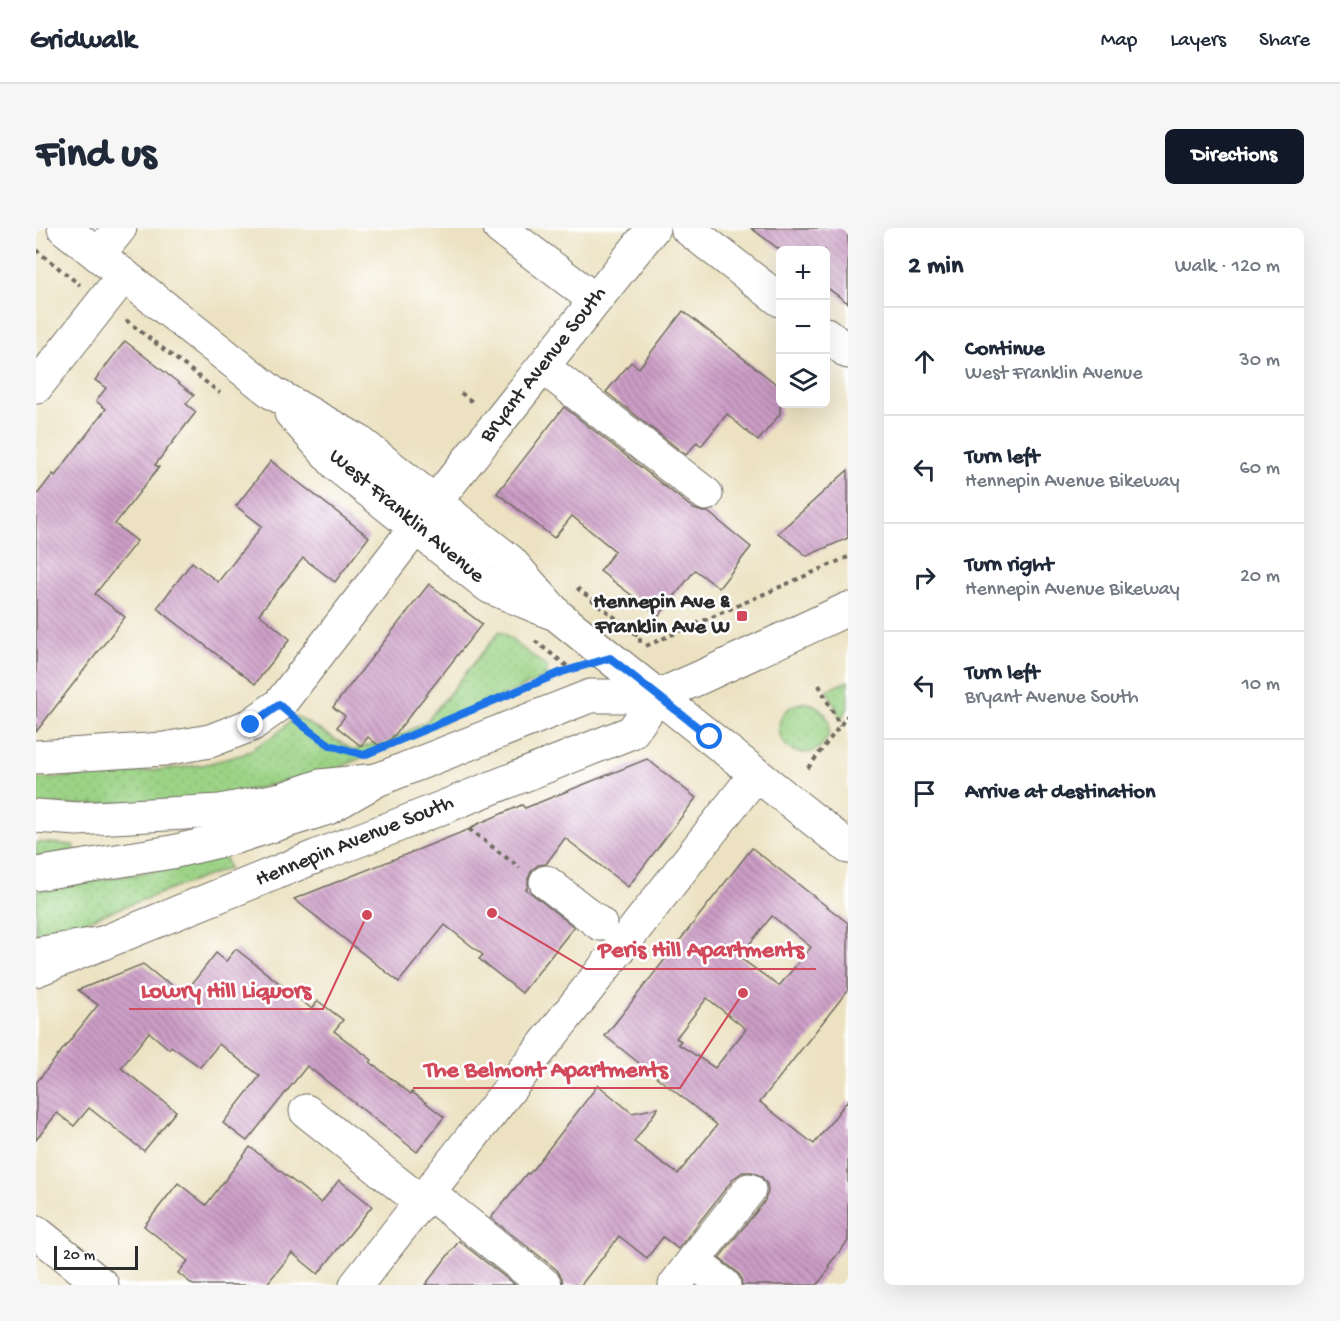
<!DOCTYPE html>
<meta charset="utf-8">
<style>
:root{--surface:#fff;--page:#f6f6f7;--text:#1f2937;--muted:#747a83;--line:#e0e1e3;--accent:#111827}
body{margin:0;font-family:"Gochi Hand",sans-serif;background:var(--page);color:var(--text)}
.controls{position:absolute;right:18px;top:18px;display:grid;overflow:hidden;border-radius:9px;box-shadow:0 6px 24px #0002}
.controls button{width:54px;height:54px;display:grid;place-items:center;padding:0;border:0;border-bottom:2px solid var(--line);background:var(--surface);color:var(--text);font:30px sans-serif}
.scale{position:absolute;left:18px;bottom:15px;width:84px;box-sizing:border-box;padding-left:6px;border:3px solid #2b2b2b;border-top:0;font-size:16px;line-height:21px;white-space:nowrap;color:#2b2b2b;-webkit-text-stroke:4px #fff;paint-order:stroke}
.stop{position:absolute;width:18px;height:18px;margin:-14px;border:4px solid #1a73e8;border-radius:50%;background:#fff}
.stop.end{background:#1a73e8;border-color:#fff;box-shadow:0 2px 6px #0008}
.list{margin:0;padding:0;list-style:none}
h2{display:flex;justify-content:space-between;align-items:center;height:78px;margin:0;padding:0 24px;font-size:26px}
h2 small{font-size:20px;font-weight:400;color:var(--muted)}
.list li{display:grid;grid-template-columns:39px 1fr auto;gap:18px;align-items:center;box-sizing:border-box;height:108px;padding:0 24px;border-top:2px solid var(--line)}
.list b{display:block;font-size:22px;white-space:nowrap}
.list p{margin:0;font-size:20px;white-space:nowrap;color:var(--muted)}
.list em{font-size:20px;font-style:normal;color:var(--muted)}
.icon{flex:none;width:33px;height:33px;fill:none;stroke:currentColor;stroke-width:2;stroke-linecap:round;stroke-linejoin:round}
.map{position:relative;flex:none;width:812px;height:1057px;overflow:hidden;border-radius:9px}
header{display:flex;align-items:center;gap:36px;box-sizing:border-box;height:84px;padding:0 30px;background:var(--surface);border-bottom:2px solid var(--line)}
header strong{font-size:28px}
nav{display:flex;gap:33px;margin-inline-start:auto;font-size:21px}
.intro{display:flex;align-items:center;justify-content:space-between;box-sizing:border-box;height:144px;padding:0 36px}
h1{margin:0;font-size:42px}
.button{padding:15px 27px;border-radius:9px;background:var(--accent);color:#fff;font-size:21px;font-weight:700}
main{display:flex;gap:36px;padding:0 36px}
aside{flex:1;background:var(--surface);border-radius:9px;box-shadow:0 6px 24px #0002}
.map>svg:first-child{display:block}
.grass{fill:url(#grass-dots);stroke:#647f58;stroke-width:1.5}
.building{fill:url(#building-back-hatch);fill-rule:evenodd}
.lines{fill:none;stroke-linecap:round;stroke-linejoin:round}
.minor-casing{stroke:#6f6b60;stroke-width:35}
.major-casing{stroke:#6f6b60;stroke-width:35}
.highway-casing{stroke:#6f6b60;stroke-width:35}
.path{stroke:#6f6b60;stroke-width:4;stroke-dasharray:4.5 4.5;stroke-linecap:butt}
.minor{stroke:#fff;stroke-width:33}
.major{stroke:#fff;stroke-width:33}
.highway{stroke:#fff;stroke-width:33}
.route{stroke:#1a73e8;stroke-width:8}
.poi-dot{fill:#d1495b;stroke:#fff;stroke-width:2}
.labels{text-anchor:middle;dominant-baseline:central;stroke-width:5;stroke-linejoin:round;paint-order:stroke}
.street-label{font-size:22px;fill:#2b2b2b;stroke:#fff}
.poi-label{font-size:22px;font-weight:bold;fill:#2b2b2b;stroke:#fff;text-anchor:end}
.leader{fill:none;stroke:#d1495b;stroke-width:2}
.callout-dot{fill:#d1495b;stroke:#fff;stroke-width:2}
.callout-label{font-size:24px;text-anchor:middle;font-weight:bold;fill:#d1495b;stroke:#fff;stroke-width:5;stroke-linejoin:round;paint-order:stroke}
</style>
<header>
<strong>Gridwalk</strong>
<nav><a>Map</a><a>Layers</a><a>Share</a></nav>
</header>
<div class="intro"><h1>Find us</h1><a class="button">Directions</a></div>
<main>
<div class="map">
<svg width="812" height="1057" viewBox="0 0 812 1057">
<defs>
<pattern id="grass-dots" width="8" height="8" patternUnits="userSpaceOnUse" patternTransform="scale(1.5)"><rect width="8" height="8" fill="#9cd386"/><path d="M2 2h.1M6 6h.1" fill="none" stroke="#87b574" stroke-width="1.8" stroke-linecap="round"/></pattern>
<pattern id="building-back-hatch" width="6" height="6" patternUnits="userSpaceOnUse" patternTransform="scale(1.5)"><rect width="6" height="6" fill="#cc9dc6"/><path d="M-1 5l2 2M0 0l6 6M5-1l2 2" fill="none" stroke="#a680a1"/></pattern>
</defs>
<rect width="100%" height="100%" fill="#fff"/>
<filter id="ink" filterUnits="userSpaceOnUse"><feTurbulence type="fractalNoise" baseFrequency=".0167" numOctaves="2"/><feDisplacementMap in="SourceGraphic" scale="12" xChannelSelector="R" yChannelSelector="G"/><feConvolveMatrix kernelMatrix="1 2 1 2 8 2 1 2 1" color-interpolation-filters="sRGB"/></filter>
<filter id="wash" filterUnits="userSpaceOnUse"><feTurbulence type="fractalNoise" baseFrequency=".008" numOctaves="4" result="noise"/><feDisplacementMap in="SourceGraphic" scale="24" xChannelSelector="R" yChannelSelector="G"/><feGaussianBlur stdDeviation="1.35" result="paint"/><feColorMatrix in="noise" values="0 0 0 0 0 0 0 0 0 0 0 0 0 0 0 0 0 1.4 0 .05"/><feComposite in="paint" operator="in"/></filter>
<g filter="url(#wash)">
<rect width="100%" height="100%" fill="#ece2c2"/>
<g class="grass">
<path d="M 464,403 L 511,439 L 510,449 L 300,541 L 170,573 L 0,578 L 0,551 L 85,546 L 167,537 L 208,526 L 238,508 L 260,488 L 317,522 L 363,508 L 391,493 Z"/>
<path d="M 812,453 L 812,480 L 805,491 L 791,462 Z"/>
<circle cx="768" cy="500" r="25"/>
<path d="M 0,614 L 38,617 L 40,623 L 0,629 Z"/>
<path d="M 188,627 L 193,640 L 33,699 L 0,709 L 0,663 L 134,640 Z"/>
</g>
<g id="blocks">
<g class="building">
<path d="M 715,0 L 812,0 L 812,75 L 789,58 L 789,22 L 744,22 Z"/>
<path d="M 647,83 L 744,159 L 744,186 L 722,213 L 691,186 L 665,218 L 661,214 L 650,227 L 570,164 L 595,134 L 603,140 Z"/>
<path d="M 89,113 L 158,167 L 150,176 L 160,184 L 119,237 L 123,239 L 79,296 L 101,313 L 59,366 L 89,389 L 0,504 L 0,268 L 17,246 L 19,248 L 70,181 L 60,173 L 70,160 L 59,152 Z"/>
<path d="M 528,179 L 658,281 L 667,284 L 672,284 L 715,319 L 683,360 L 659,342 L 623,388 L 564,343 L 579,323 L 536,288 L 518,310 L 461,265 Z"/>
<path d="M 235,233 L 333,309 L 299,354 L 267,330 L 223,386 L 254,411 L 219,456 L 121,380 L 156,334 L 182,354 L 226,298 L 200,278 Z"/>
<path d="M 812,242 L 812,310 L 771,328 L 742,305 Z"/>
<path d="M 393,356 L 446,396 L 353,514 L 342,517 L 332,509 L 325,518 L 301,499 L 309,488 L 297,479 Z"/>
<path d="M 611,531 L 660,570 L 592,659 L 529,610 L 510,636 L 502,637 L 496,642 L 492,651 L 492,659 L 490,661 L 538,699 L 486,765 L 443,731 L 447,727 L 409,697 L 363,754 L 258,671 L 439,599 L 437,598 L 486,577 L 489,580 Z"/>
<path d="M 716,620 L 812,695 L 812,762 L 724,874 L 778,916 L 812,872 L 812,1013 L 792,1038 L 794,1040 L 781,1057 L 706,1057 L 705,1049 L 700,1043 L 683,1030 L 728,974 L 732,964 L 731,956 L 725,948 L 716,944 L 707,944 L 698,950 L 642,1021 L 627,1009 L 611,1030 L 583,1008 L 545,1057 L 527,1057 L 526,1050 L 521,1042 L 455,990 L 491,945 L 493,946 L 525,905 L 562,857 L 596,885 L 622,880 L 598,914 L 642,946 L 681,897 L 569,808 ZM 736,688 L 775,719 L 743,758 L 703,729 ZM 671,770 L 710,801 L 679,840 L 642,816 L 645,813 L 640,810 Z"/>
<path d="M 200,721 L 276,781 L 282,773 L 307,792 L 298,803 L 336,832 L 334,834 L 375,866 L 376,864 L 408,889 L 381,924 L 271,838 L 211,913 L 187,895 L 224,848 L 183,816 L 164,839 L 135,818 L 133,821 L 113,804 L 85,840 L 140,883 L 108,923 L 53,880 L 38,898 L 21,885 L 0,912 L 0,855 L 62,777 L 42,762 L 107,736 L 128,753 L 129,752 L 148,766 L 180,725 L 190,733 Z"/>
<path d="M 214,919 L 285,975 L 303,952 L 336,978 L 282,1046 L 256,1025 L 230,1057 L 157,1057 L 142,1045 L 152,1033 L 108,998 L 142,955 L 170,977 Z"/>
<path d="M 423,1013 L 479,1057 L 389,1057 Z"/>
</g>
</g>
</g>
<g filter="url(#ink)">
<use href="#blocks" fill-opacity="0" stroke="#6f6b60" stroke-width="1.5"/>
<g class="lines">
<defs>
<g id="minor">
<path d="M 464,0 L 559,72"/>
<path d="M 651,0 L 744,72"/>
<path d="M 62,27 L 84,0"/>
<path d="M 790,106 L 812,124"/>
<path d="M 507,139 L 670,266"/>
<path d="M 0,159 L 88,47"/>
<path d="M 399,274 L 617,0"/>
<path d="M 622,468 L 812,619"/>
<path d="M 0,529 L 128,521 L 174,513 L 215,497 L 243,477 L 380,299"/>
<path d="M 510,654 L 564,696"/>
<path d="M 270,883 L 385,974"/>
<path d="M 392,964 L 509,1057"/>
<path d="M 0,1004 L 66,1057"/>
<path d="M 657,1033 L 713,962"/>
<path d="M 320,1057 L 720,546"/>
<path d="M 639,1057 L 657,1033 L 688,1057"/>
</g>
<g id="major">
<path d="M 28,0 L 237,165 L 322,213 L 474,333 L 521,387 L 622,468"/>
<path d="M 255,185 L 303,239 L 454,359 L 514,384"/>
<path d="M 0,646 L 136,624 L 200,609 L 292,580 L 341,552 L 554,468 L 622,468 L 663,450 L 812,381"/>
<path d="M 0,742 L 281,628 L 355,600 L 596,504 L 622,468"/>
</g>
<g id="highway">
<path d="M 0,588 L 41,591 L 184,583 L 246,571 L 284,558 L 341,552"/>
<path d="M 0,726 L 67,715"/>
</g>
</defs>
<use href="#minor" class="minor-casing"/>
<use href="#major" class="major-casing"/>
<use href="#highway" class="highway-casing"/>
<g class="path">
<path d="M 0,22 L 44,57"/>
<path d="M 90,92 L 184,165"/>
<path d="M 425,165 L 438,175"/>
<path d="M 541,360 L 604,409 L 604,415"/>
<path d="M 499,413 L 535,441 L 538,442"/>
<path d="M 610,418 L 812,329"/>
<path d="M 783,457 L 804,498"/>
<path d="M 267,497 L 294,517 L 315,523"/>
<path d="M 772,540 L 812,487"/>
<path d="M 433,601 L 484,640"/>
</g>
<use href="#minor" class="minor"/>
<use href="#major" class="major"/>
<use href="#highway" class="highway"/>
</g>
</g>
<g class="lines" filter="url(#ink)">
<path class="route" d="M 215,497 L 243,477 L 269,499 L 294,517 L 328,527 L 526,444 L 574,430 L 674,509"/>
</g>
<rect class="poi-dot" x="700" y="382" width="12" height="12" rx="3"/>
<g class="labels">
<g class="street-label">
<text transform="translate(508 137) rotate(-52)">Bryant Avenue South</text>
<text transform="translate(370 289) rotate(40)">West Franklin Avenue</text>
<text transform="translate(319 614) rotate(-22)">Hennepin Avenue South</text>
</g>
<g class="poi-label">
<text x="694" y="375">Hennepin Ave &amp;<tspan x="694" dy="25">Franklin Ave W</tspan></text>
</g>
</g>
<path class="leader" d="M456 685L550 741H780M331 687L287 781H93M707 765L644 860H377"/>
<g class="callout-dot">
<circle cx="456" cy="685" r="6"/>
<circle cx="331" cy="687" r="6"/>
<circle cx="707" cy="765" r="6"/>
</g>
<g class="callout-label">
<text x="665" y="728">Peris Hill Apartments</text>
<text x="190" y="769">Lowry Hill Liquors</text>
<text x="510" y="848">The Belmont Apartments</text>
</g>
</svg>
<div class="controls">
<button>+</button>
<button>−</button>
<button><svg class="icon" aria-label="layers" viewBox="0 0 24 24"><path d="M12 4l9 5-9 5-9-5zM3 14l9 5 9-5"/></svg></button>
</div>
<div class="scale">20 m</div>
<div class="stop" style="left:674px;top:509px"></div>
<div class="stop end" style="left:215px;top:497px"></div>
</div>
<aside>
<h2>2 min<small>Walk · 120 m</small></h2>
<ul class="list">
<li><svg class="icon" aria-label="ahead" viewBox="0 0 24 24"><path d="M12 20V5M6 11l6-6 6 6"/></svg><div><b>Continue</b><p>West Franklin Avenue</p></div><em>30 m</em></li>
<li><svg class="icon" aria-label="left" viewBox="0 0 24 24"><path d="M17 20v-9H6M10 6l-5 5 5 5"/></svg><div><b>Turn left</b><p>Hennepin Avenue Bikeway</p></div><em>60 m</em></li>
<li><svg class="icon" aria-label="right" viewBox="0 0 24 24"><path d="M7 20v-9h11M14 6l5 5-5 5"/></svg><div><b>Turn right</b><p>Hennepin Avenue Bikeway</p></div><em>20 m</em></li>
<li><svg class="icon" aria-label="left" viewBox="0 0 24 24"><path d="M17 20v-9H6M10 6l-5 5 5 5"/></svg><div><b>Turn left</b><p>Bryant Avenue South</p></div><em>10 m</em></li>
<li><svg class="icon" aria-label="arrive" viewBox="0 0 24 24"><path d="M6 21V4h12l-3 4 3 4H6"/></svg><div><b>Arrive at destination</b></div></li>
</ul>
</aside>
</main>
